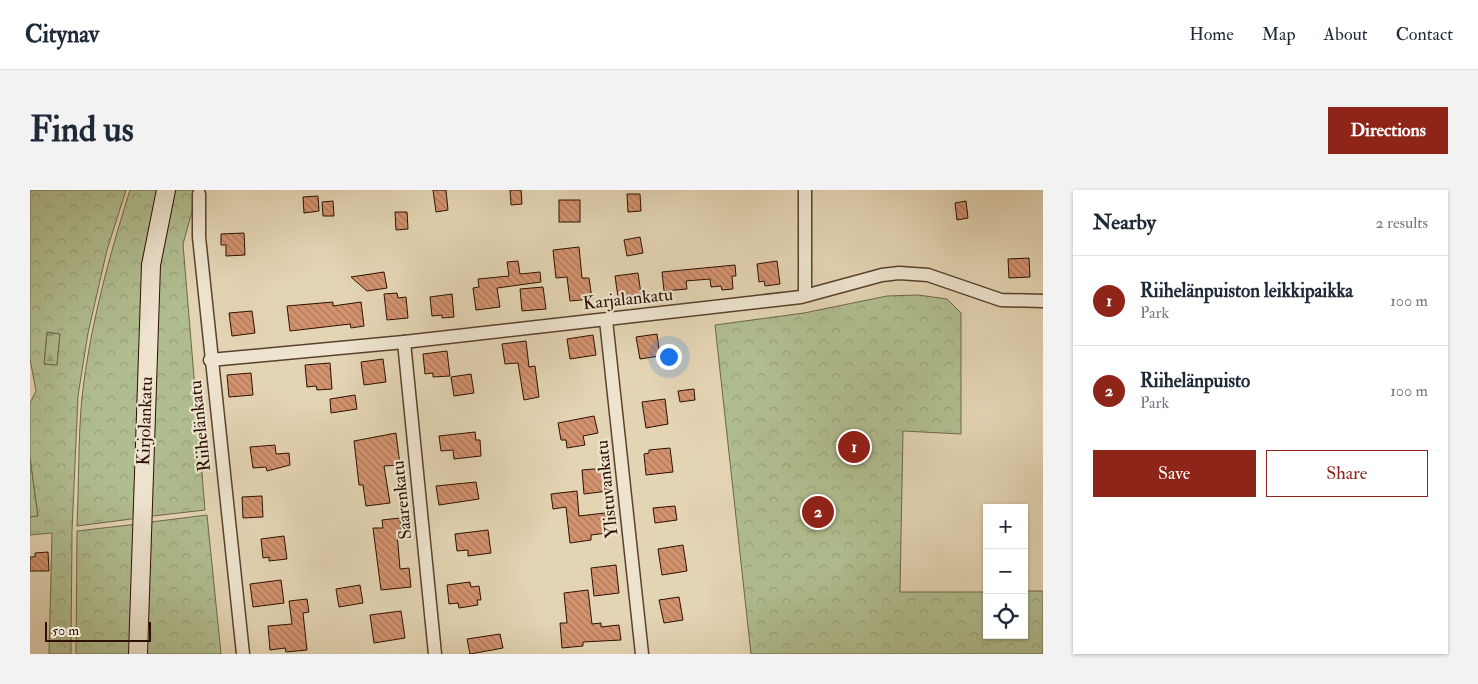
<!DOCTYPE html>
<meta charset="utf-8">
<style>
:root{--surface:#fff;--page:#f2f2f3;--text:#1f2937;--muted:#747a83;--line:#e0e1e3;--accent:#8f2418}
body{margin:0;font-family:"IM FELL Double Pica",serif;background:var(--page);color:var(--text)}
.controls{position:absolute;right:15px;bottom:15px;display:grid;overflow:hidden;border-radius:0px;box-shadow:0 1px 4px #0004}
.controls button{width:45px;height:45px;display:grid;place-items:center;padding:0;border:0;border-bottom:1px solid var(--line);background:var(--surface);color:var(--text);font:25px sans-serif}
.scale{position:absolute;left:15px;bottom:12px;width:106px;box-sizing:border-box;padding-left:5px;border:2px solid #2d1001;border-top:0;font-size:14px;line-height:18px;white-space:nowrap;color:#2d1001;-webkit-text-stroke:4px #ede3ce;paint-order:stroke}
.you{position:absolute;left:638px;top:166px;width:18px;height:18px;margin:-12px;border:4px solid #fff;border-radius:50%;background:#1a73e8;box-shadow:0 0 0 8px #1a73e833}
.badge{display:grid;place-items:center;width:32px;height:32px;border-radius:50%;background:var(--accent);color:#fff;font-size:16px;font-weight:700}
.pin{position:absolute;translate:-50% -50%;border:2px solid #fff;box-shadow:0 1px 5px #0006}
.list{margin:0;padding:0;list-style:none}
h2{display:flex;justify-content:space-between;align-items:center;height:65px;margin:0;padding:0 20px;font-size:21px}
h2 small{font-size:16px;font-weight:400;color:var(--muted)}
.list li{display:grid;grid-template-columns:32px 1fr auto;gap:15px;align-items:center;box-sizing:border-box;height:90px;padding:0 20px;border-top:1px solid var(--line)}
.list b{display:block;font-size:19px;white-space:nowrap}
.list p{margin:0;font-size:16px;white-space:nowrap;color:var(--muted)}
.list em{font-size:16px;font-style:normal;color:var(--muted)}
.actions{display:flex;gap:10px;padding:15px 20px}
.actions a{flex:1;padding:11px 0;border:1px solid var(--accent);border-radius:0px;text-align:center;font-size:18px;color:var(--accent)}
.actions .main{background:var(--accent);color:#fff}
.icon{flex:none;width:28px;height:28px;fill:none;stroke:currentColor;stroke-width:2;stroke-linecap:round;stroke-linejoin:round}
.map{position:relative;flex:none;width:1013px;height:464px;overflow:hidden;border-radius:0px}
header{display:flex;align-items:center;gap:30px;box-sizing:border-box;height:70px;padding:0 25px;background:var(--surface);border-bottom:1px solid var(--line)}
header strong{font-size:24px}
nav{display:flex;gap:28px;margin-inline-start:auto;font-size:18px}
.intro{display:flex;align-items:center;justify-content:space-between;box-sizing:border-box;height:120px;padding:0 30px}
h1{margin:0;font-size:35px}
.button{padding:12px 22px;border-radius:0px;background:var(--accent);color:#fff;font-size:18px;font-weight:700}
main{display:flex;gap:30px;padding:0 30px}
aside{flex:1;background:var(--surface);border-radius:0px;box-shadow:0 1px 4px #0004}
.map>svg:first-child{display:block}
.forest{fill:url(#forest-firs);stroke:#6e6648}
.park{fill:url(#park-crowns);stroke:#6e6648;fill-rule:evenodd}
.building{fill:url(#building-back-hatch);stroke:#2d1001}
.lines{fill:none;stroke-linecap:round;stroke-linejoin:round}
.street-casing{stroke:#5a412e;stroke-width:15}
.secondary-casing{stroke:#2d1001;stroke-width:20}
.street{stroke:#ede3ce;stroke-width:12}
.secondary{stroke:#ede3ce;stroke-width:18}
.labels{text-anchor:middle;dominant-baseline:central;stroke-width:4.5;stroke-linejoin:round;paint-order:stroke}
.street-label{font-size:18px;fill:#2d1001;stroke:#ede3ce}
</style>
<header>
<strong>Citynav</strong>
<nav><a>Home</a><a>Map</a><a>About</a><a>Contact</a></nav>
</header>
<div class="intro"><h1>Find us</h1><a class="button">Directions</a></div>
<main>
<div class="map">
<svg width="1013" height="464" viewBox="0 0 1013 464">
<defs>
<pattern id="forest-firs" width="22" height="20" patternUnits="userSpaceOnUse" patternTransform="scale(1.25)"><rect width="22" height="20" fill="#b0bd8f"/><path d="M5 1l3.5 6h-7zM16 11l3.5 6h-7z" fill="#98a17a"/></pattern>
<pattern id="park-crowns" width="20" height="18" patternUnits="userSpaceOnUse" patternTransform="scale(1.25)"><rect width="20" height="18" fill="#b0bd8f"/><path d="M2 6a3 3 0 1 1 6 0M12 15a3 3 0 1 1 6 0" fill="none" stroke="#98a17a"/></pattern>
<pattern id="building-back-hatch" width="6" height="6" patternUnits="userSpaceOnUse" patternTransform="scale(1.25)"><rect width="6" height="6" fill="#d3936f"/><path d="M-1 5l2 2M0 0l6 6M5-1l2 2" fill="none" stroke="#ac7759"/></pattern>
</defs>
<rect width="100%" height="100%" fill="#e3d4b3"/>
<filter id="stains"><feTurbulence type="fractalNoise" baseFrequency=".004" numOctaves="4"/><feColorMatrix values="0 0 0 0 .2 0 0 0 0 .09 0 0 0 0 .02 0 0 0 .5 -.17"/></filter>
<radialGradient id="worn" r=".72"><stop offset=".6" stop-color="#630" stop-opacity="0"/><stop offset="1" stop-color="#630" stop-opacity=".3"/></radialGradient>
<g class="forest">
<path d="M 17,142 L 30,144 L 27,175 L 14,174 Z"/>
<path d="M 0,267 L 8,326 L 0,327 Z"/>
</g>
<g class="park">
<path d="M 0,0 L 96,0 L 77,60 L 58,143 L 48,206 L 42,341 L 41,464 L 19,464 L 22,343 L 0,345 L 0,327 L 8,326 L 0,267 L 0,213 L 6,201 L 0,169 ZM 17,142 L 30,144 L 27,175 L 14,174 Z"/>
<path d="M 100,0 L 133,0 L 109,328 L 47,336 C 49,293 48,249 52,207 C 60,136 79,67 100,0 Z"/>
<path d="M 140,0 L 168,0 L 153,54 L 175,320 L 114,327 L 123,75 Z"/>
<path d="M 888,105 L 917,109 L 931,123 L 931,244 L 873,241 L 870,402 L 957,402 L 957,445 L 994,445 L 994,401 L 1013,401 L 1013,464 L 721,464 L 685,135 L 774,123 L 857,106 Z"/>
<path d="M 177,325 L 191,464 L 111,464 L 113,333 Z"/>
<path d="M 108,334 L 106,464 L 46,464 L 47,341 Z"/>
</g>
<g class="building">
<path d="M 403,0 L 416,0 L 418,20 L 406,22 Z"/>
<path d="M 480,0 L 491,0 L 492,14 L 481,15 Z"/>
<path d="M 597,4 L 610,4 L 611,21 L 598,22 Z"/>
<path d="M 288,6 L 289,21 L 274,23 L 273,7 Z"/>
<rect x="529" y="10" width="21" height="22"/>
<path d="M 303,11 L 304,26 L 293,26 L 292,12 Z"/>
<path d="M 936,11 L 938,28 L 927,30 L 925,13 Z"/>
<path d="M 365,22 L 377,22 L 378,39 L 366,40 Z"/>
<path d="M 214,43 L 215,65 L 196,66 L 196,55 L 191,55 L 191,44 Z"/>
<path d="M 610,47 L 613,63 L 597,66 L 594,50 Z"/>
<path d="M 549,57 L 552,88 L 559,88 L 562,109 L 540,111 L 537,87 L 526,88 L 523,60 Z"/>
<path d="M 999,68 L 1000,87 L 979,88 L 978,69 Z"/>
<path d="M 488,71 L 490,84 L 510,82 L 511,92 L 467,98 L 470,117 L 446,120 L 443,98 L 449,97 L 448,89 L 479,86 L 477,72 Z"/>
<path d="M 747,71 L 750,94 L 735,96 L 734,91 L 729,92 L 727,74 Z"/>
<path d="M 705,75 L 706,86 L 702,86 L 703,99 L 692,100 L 691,96 L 681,97 L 680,89 L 656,91 L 657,99 L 634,101 L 632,82 Z"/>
<path d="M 354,82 L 357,98 L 337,101 L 321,87 Z"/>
<path d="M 608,83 L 611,104 L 588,107 L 585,86 Z"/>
<path d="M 513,97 L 516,119 L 492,121 L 490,99 Z"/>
<path d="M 367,103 L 368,108 L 376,107 L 378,128 L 357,130 L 354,104 Z"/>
<path d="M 422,104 L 424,127 L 412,128 L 412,125 L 402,126 L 400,107 Z"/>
<path d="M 303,112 L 303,116 L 331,112 L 334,136 L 321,138 L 320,134 L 260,141 L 257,116 Z"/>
<path d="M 222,121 L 225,143 L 202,146 L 199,123 Z"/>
<path d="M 627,144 L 630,166 L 610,169 L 606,147 Z"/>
<path d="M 563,145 L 566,165 L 540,169 L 537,149 Z"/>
<path d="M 496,151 L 499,177 L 505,176 L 509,207 L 494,210 L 488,173 L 475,174 L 472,154 Z"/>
<path d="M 417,161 L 420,186 L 403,187 L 403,183 L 395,184 L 393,164 Z"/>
<path d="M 353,169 L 356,192 L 334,195 L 331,172 Z"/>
<path d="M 300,173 L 302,199 L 287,200 L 286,196 L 277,197 L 275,175 Z"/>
<path d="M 221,183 L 223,205 L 199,207 L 197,185 Z"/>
<path d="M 441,184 L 444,203 L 424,206 L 421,187 Z"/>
<path d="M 664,199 L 665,210 L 650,212 L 648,201 Z"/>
<path d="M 325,205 L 327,219 L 301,223 L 300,209 Z"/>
<path d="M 635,209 L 638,234 L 616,238 L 612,212 Z"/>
<path d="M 564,226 L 568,243 L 553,246 L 555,255 L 537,258 L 536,250 L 531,250 L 528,233 Z"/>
<path d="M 445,242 L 446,250 L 450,250 L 451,266 L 424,269 L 423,260 L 411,261 L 409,246 Z"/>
<path d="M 366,243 L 370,275 L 354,276 L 360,313 L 336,316 L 333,295 L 329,295 L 324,251 Z"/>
<path d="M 245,255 L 246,264 L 259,263 L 260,275 L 237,281 L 236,277 L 223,278 L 220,257 Z"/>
<path d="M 640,258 L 643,282 L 616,285 L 614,264 L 619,263 L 619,260 Z"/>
<path d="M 576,278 L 578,301 L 554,304 L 552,280 Z"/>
<path d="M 446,292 L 449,309 L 409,315 L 406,296 Z"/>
<path d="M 547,301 L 549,326 L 575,323 L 577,343 L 561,345 L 561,350 L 540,353 L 536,317 L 523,319 L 521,304 Z"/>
<path d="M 232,306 L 233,327 L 213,328 L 212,307 Z"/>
<path d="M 645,316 L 647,330 L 625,333 L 623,318 Z"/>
<path d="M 370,328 L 371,342 L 367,342 L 370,379 L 379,378 L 381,397 L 351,400 L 343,338 L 353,338 L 352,330 Z"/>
<path d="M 458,340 L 461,363 L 438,366 L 438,360 L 427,361 L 425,344 Z"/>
<path d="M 254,346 L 257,369 L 239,371 L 239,367 L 233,368 L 231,349 Z"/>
<path d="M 653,355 L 657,381 L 632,385 L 628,359 Z"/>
<path d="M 18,362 L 19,381 L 0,381 L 0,367 L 5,367 L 5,363 Z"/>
<path d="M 586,375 L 589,403 L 564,406 L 561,378 Z"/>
<path d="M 251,390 L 254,413 L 223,417 L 220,394 Z"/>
<path d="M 440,392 L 441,397 L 449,396 L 451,410 L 447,410 L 448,415 L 429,418 L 428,413 L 419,414 L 417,395 Z"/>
<path d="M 330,395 L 333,413 L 309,417 L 306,399 Z"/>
<path d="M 558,400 L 562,434 L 571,433 L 571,437 L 589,435 L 591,450 L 553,452 L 553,456 L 532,458 L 530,433 L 537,433 L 534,403 Z"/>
<path d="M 649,407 L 653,430 L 634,433 L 629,410 Z"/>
<path d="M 277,409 L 279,422 L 273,423 L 277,460 L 256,462 L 255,458 L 240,460 L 238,436 L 262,434 L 259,411 Z"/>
<path d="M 371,421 L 375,448 L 344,453 L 340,425 Z"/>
<path d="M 470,444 L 473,458 L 440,464 L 437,449 Z"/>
</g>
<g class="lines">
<defs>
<g id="street">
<path d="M 775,0 L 775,105"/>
<path d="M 169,4 L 169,47 L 213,464"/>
<path d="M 576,130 L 612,464"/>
<path d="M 374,152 L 405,464"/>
<path d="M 180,170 L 374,152 L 771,107 L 852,85 L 869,83 L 898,85 L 971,110 L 1013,111"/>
</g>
<path id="secondary" d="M 108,464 L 121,75 L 136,0"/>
</defs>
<use href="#street" class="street-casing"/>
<use href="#secondary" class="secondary-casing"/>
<use href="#street" class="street"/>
<use href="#secondary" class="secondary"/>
</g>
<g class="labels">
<g class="street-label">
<text transform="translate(598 109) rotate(-6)">Karjalankatu</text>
<text transform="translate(115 231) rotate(-88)">Kirjolankatu</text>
<text transform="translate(170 236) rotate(-96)">Riihelänkatu</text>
<text transform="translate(577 299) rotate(-96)">Ylistuvankatu</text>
<text transform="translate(372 310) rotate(-96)">Saarenkatu</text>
</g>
</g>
<rect width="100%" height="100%" filter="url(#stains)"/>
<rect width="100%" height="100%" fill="url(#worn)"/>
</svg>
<div class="controls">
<button>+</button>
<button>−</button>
<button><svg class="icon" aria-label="locate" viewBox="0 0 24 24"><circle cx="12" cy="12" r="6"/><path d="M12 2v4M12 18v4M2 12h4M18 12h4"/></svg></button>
</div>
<div class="scale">50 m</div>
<div class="you"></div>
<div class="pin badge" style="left:824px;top:257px">1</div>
<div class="pin badge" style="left:788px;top:322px">2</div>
</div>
<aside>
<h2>Nearby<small>2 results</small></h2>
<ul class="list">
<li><span class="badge">1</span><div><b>Riihelänpuiston leikkipaikka</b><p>Park</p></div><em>100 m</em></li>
<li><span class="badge">2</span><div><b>Riihelänpuisto</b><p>Park</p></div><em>100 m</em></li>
</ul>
<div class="actions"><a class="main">Save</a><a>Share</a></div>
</aside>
</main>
